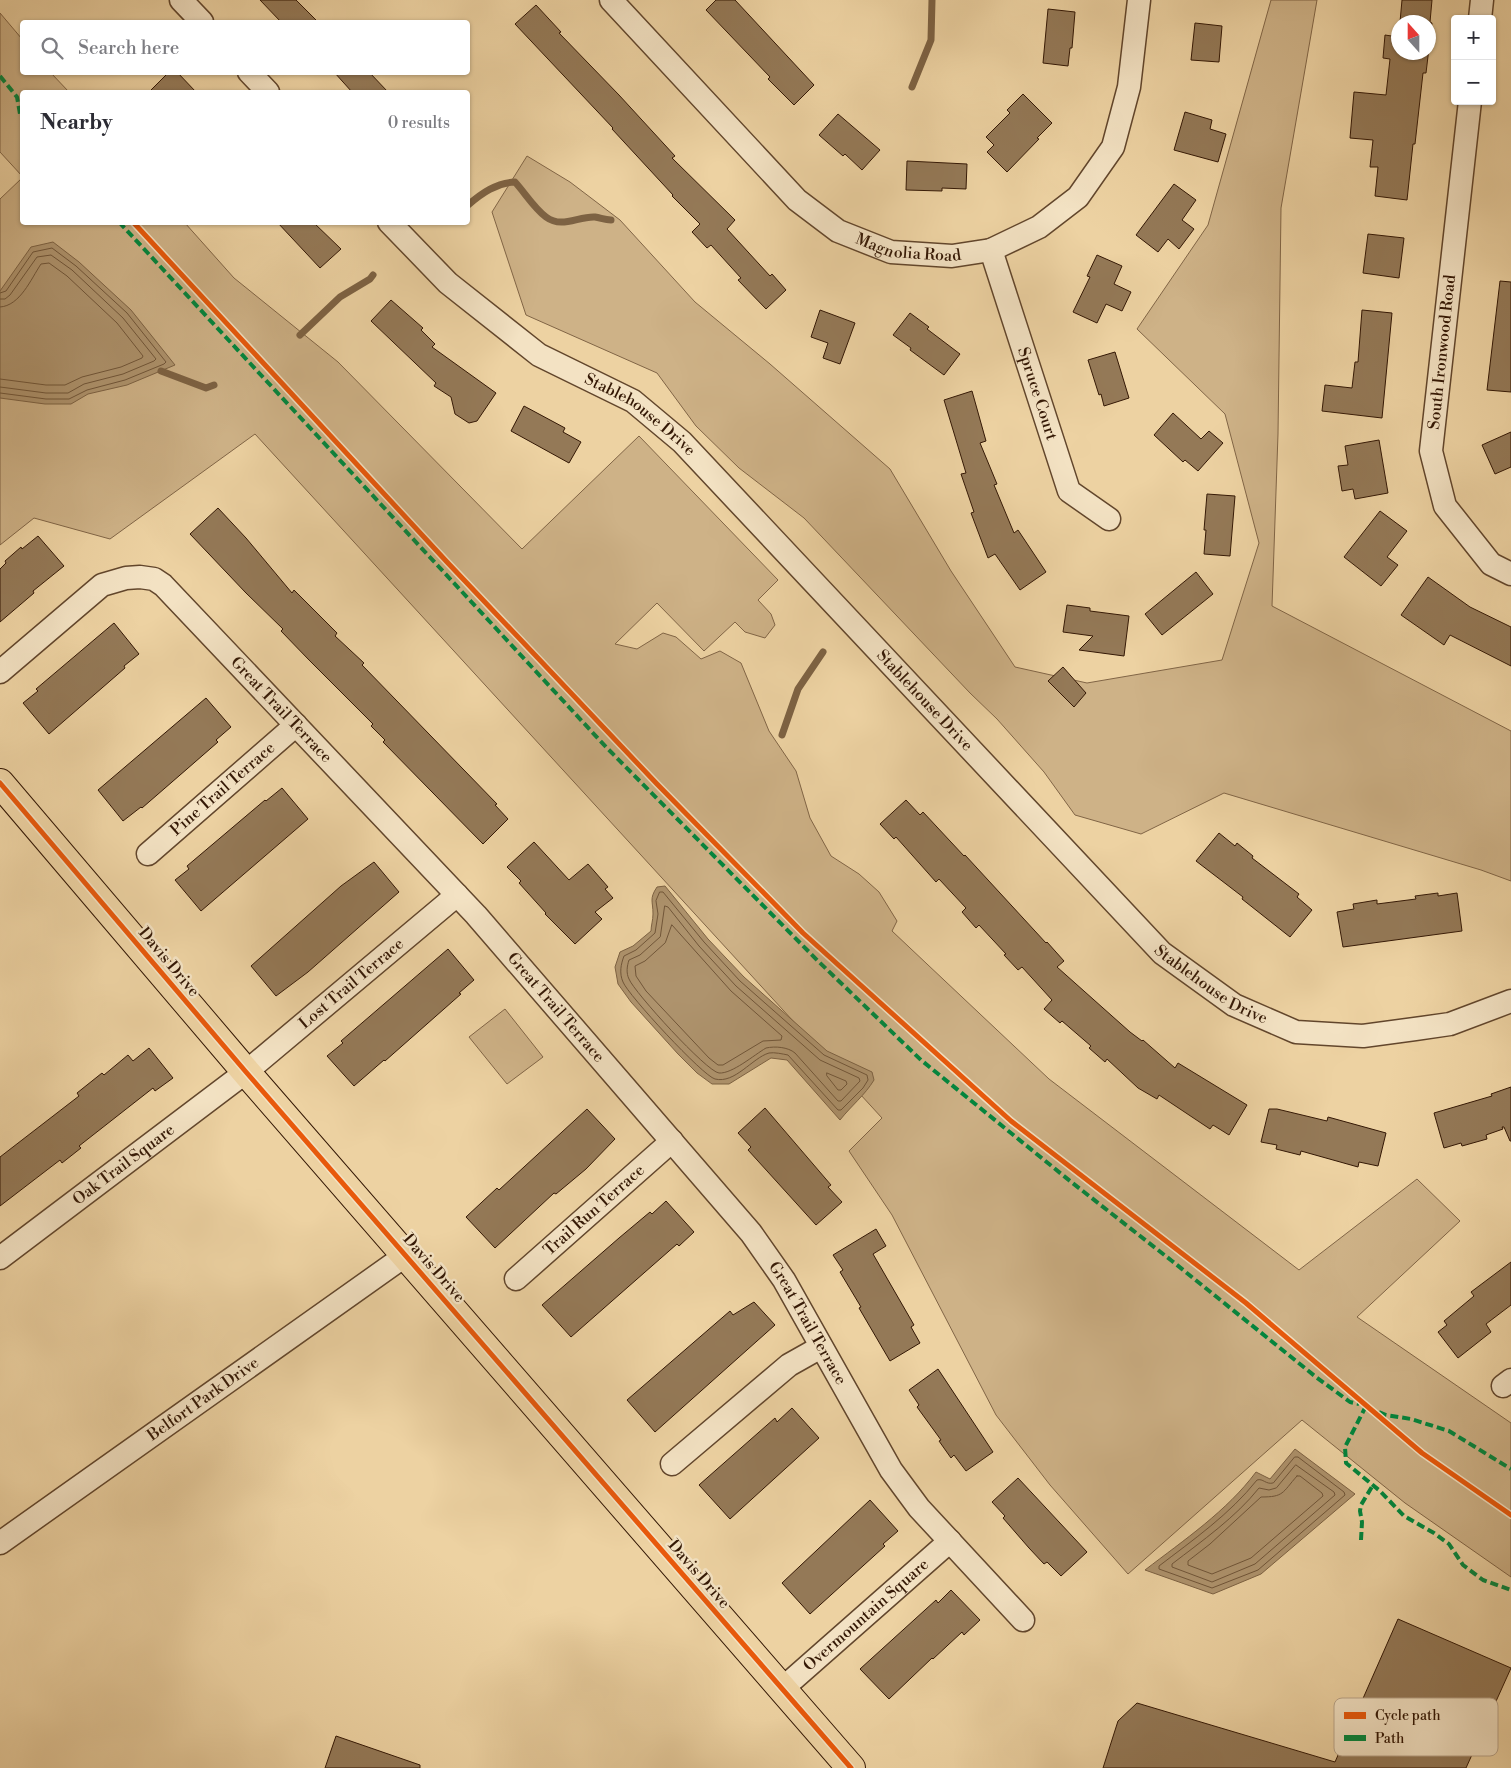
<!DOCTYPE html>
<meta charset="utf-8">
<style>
:root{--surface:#fff;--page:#f7f7f7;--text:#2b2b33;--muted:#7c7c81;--line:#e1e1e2}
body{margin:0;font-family:"Libre Bodoni",serif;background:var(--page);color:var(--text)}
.controls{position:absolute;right:15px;top:15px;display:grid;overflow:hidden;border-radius:5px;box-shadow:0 1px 4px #0004}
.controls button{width:45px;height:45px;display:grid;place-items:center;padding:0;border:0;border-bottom:1px solid var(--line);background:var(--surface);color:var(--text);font:25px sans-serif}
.compass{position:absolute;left:1391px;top:15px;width:45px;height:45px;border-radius:50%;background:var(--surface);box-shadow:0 1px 4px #0004;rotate:339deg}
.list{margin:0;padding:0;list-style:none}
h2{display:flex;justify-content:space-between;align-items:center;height:65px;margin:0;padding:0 20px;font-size:21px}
h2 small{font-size:16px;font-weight:400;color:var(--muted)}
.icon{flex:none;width:28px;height:28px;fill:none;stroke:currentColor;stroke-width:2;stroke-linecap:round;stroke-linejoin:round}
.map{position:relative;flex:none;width:1511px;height:1768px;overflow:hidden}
.search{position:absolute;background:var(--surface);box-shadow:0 1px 4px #0004;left:20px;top:20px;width:450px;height:55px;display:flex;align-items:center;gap:12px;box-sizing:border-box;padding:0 18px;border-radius:5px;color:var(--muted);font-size:19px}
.panel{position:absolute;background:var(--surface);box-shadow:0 1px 4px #0004;left:20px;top:90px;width:450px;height:135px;border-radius:5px}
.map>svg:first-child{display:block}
.green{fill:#ceb287;stroke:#816546}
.water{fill:#ae936d;stroke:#7d6243}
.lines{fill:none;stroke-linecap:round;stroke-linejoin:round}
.shore{stroke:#715639;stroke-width:1}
.stream{stroke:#7d6243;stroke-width:7}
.building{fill:#947957;stroke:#341805}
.minor-casing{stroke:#62462c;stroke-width:25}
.major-casing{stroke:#341805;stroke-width:30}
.minor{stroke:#f3e2c3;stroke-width:22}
.major{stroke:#edd2a2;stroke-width:28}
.quiet{stroke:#00873e;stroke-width:4;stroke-dasharray:8 4;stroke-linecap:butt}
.cycleway-casing{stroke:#f3e2c3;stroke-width:8}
.cycleway{stroke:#e8590c;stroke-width:5}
.labels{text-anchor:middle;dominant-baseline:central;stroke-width:5;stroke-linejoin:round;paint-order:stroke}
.street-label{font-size:16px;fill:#341805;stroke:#f3e2c3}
.key{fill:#f3e2c3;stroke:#baa58a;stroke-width:1}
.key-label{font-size:14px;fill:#341805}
</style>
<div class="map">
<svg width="1511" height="1768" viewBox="0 0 1511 1768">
<rect width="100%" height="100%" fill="#edd2a2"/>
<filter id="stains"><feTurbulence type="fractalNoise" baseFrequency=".004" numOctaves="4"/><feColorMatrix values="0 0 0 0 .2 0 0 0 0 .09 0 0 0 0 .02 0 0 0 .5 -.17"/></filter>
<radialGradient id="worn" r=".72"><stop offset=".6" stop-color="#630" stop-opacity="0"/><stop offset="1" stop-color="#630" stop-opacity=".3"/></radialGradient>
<g class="green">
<path d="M 1271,0 L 1317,0 L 1281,208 L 1278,434 L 1272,606 L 1511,731 L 1511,881 L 1481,870 L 1224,793 L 1141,834 L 1075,815 L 1044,772 L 997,719 L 970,693 L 804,518 L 739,468 L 696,426 L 657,373 L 526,315 L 492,212 L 527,156 L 570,182 L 620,220 L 695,302 L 770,364 L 890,469 L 951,571 L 1015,667 L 1087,683 L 1222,660 L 1259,543 L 1225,414 L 1137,329 L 1208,225 Z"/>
<path d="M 0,13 L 22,39 L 22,72 L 51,73 L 69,92 L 22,92 L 22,176 L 0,152 Z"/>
<path d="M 22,178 L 22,222 L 185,223 L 234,278 L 338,362 L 522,549 L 639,436 L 778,580 L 758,600 L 771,614 L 775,625 L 765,638 L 745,632 L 735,622 L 704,651 L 657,603 L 615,644 L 637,649 L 663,633 L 676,637 L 701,659 L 720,651 L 741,663 L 769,731 L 796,771 L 810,818 L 831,856 L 859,874 L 879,892 L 897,921 L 892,931 L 1049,1079 L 1299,1270 L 1417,1179 L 1460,1221 L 1357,1317 L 1511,1423 L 1511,1577 L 1405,1503 L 1302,1420 L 1128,1574 L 1050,1485 L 996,1415 L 892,1215 L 849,1151 L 882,1118 L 255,434 L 110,539 L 34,518 L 0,545 L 0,199 Z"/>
<path d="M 505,1009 L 543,1057 L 507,1084 L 469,1037 Z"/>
</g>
<g class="water">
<path d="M 53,242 L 79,262 L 131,310 L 175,365 L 127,385 L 88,394 L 71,404 L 45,404 L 0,398 L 0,291 L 31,247 Z"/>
<path d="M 665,886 L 708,939 L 744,977 L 827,1051 L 872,1072 L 874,1080 C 865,1095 851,1106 840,1120 L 787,1060 L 771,1058 L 729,1084 L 712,1084 L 697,1073 L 678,1054 L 631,1002 L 618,984 L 615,967 L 620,952 L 633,946 L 651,931 C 651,926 653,920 653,914 C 653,901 649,899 657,887 Z"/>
<path d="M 1295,1449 L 1355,1494 L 1261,1574 L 1213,1594 L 1145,1570 C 1184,1540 1227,1511 1256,1472 L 1270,1479 Z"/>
</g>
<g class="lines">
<g class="shore">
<path d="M 0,293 L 6,291 L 33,252 L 52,248 L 76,266 L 127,313 L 166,362 L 164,364 L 125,380 L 87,390 L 69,399 L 46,399 L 0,393"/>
<path d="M 0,299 L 5,299 L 10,295 L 37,257 L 51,255 L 72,270 L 123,318 L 156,359 L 154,361 L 123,374 L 84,384 L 68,393 L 46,393 L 0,387"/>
<path d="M 0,307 C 20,306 31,279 41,264 L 49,263 L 67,276 L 117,323 L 143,356 L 142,358 L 121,367 L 82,377 L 65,385 L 46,385 L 0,379"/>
<path d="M 660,892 L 663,892 L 704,942 L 740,981 L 824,1055 L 867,1075 L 868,1080 L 863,1088 L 841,1110 L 838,1110 L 788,1055 C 783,1054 774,1052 769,1053 C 752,1058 735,1084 715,1079 C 703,1076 628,995 623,982 C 619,973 621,964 624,956 L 636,950 L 655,933 L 658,914 L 656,901 Z"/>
<path d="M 665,906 L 668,907 L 699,946 L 736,986 L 820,1060 L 859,1078 L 860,1081 L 841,1101 L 838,1101 L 795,1053 C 788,1047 775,1046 766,1048 C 754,1055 732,1074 719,1073 C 707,1072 634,992 629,979 C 626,973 627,966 629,960 L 640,955 L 660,937 Z"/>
<path d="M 672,925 L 731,991 L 782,1036 L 781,1040 L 763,1041 L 723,1065 L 718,1065 L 709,1058 L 646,991 L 636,976 L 635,966 L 645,961 L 665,943 Z"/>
<path d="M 827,1073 L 846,1081 L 847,1084 L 841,1090 L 838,1090 L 827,1076 Z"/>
<path d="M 1295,1457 L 1298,1457 L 1344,1492 L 1345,1495 L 1258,1570 L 1212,1588 L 1159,1569 L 1159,1566 C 1193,1540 1230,1514 1257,1480 C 1263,1478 1266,1485 1273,1483 Z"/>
<path d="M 1296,1465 L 1334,1492 L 1335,1495 L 1255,1564 L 1212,1582 L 1172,1567 L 1172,1564 C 1202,1541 1236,1517 1259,1488 L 1269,1490 L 1276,1488 Z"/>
<path d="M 1297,1476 L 1300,1476 L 1322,1493 L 1323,1496 L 1251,1558 L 1212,1574 L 1188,1565 L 1188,1561 L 1210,1544 L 1261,1497 C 1284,1497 1282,1493 1297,1476 Z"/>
</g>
<g class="stream">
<path d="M 912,87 L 931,40 L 932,0"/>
<path d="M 468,205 C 482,193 496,183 515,182 C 525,193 534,208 546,217 C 562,229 578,216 595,217 C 601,218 605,220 611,220"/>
<path d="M 300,335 L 340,297 L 370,279 L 373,275"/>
<path d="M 161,371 L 206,388 L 214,385"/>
<path d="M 782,735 L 798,689 L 823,652"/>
</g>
</g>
<g class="building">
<path d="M 260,0 L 296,0 L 318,22 L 281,22 Z"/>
<path d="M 716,0 L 735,0 L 814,85 L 794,105 L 768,79 L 770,77 L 706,10 Z"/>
<path d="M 1402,0 L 1432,0 L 1430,22 L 1432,23 L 1426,73 L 1423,73 L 1415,144 L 1413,144 L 1407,200 L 1375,196 L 1378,167 L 1370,167 L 1373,140 L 1350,138 L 1354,92 L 1386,95 L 1390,59 L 1383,58 L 1385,35 L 1398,37 L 1398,34 L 1398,52 L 1428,52 L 1428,22 L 1400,22 Z"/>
<path d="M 536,5 L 561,32 L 559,33 L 619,95 L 675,156 L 672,158 L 735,220 L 727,229 L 770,276 L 772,274 L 786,290 L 766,309 L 738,280 L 741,278 L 711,245 L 707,248 L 692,232 L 700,224 L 672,196 L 673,195 L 612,129 L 613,128 L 515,24 Z"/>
<path d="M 1048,9 L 1075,12 L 1072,48 L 1070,48 L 1068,66 L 1043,63 Z"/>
<path d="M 1195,23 L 1222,26 L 1219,62 L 1191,60 Z"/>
<path d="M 169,72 L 177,72 L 196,92 L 149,92 Z"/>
<path d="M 334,72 L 369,72 L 388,92 L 352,92 Z"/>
<path d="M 1023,94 L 1052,123 L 1037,138 L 1039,139 L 1007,172 L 987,152 L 994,145 L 986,137 L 1010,113 L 1007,110 Z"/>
<path d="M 1185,112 L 1212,120 L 1210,129 L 1226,134 L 1218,162 L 1174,150 Z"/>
<path d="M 838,114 L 880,150 L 862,170 L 845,154 L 843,156 L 819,135 Z"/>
<path d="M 907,161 L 967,164 L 966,189 L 942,188 L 942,191 L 906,190 Z"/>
<path d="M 1174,184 L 1196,200 L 1182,220 L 1194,229 L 1179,249 L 1168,239 L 1158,252 L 1136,235 Z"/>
<path d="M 277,222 L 313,222 L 341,249 L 320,268 Z"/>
<path d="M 1368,234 L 1404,238 L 1399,278 L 1363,273 Z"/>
<path d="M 1097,255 L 1122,266 L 1114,284 L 1131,292 L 1122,311 L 1106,304 L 1097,323 L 1073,312 L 1090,277 L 1087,276 Z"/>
<path d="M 1500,281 L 1511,282 L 1511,392 L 1487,390 Z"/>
<path d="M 391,300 L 423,328 L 421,330 L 435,344 L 432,347 L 496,393 L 477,421 L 469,423 L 455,414 L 451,397 L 434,386 L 436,383 L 371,321 Z"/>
<path d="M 820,310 L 855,323 L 840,364 L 823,358 L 828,343 L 811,337 Z"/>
<path d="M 1362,310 L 1392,313 L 1382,418 L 1322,411 L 1325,385 L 1352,388 L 1355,362 L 1358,362 Z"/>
<path d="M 910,313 L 929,327 L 927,329 L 960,354 L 944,375 L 910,350 L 911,348 L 893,335 Z"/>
<path d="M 1115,352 L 1129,398 L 1104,406 L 1101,394 L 1099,395 L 1088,360 Z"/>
<path d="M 972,391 L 986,441 L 980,443 L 997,484 L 994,485 L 1014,533 L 1018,530 L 1046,572 L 1020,590 L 995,554 L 988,558 L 971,513 L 974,512 L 961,474 L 966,473 L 944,400 Z"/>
<path d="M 524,406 L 565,428 L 563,432 L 581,442 L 569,463 L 511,431 Z"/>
<path d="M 1173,413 L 1201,439 L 1209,431 L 1223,443 L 1198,471 L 1185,460 L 1183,462 L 1154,435 Z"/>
<path d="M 1511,432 L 1511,467 L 1495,474 L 1482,445 Z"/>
<path d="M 1379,440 L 1388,493 L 1355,499 L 1353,489 L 1342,491 L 1338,466 L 1348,465 L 1345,446 Z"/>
<path d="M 1207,494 L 1235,496 L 1230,556 L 1204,554 L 1206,530 L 1204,530 Z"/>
<path d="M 218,508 L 246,538 L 292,593 L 294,590 L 337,633 L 335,636 L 364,663 L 362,665 L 497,804 L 495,805 L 508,819 L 483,844 L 383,742 L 385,740 L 371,726 L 373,724 L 309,660 L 281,631 L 283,629 L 246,593 L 190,534 Z"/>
<path d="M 1380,511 L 1407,531 L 1387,557 L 1398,565 L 1381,586 L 1344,557 Z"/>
<path d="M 38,536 L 64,566 L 33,591 L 34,593 L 0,622 L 0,569 L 6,563 L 5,561 L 21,547 L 22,549 Z"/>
<path d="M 1196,572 L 1213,594 L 1162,635 L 1145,614 Z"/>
<path d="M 1428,577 L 1470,607 L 1511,627 L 1511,666 L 1450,635 L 1444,645 L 1401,615 Z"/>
<path d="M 1067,605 L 1090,608 L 1090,611 L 1129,616 L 1124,656 L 1079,650 L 1093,636 L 1063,632 Z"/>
<path d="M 114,623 L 139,654 L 124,666 L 125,668 L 49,734 L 23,703 L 38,691 L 36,689 Z"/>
<path d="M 1063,667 L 1086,693 L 1074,707 L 1048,681 Z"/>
<path d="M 206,698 L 231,727 L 216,740 L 218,742 L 187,769 L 142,808 L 141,807 L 123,821 L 98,790 Z"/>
<path d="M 282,788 L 308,819 L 201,911 L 175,880 L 189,869 L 187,866 L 265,800 L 266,801 Z"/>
<path d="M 906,800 L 920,815 L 923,812 L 964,856 L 965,855 L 1046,943 L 1047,942 L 1064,961 L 1057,967 L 1130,1032 L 1142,1041 L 1143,1040 L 1175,1068 L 1178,1063 L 1247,1105 L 1229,1135 L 1213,1125 L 1210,1129 L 1159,1095 L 1157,1099 L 1138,1088 L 1107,1059 L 1105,1062 L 1089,1048 L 1091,1046 L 1062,1021 L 1060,1023 L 1044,1009 L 1052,1000 L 1022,967 L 1018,970 L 1004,955 L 1006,954 L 979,925 L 976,928 L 962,912 L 966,908 L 939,879 L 936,882 L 896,837 L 894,839 L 880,824 Z"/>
<path d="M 1219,833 L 1235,846 L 1237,843 L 1253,856 L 1252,858 L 1299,894 L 1297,897 L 1312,910 L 1290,937 L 1242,899 L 1243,897 L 1196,861 Z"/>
<path d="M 534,842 L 569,880 L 588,864 L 608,887 L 605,889 L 613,898 L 595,912 L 602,919 L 575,944 L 545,914 L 546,913 L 519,883 L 521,881 L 507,867 Z"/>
<path d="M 374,862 L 399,892 L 308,972 L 276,996 L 251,966 L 341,886 Z"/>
<path d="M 1438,893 L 1438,896 L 1457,893 L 1462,931 L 1343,947 L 1337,912 L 1354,909 L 1353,904 L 1377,900 L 1377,904 L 1416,899 L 1415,896 Z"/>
<path d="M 448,949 L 474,980 L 459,993 L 461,994 L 385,1061 L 384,1060 L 354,1086 L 327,1056 L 343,1043 L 341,1041 Z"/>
<path d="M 149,1048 L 173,1078 L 155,1091 L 153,1088 L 79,1146 L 81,1148 L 62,1163 L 60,1160 L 0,1206 L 0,1157 L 79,1096 L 77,1093 L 102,1073 L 104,1075 L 128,1055 L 133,1061 Z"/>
<path d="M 1511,1087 L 1511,1141 L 1510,1141 L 1504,1127 L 1502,1127 L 1503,1129 L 1486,1135 L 1487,1139 L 1462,1146 L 1461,1143 L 1444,1148 L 1434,1113 L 1492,1096 L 1491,1094 Z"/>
<path d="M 765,1108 L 831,1185 L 828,1187 L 842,1202 L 816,1225 L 748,1150 L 751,1147 L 738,1133 Z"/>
<path d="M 587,1109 L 615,1139 L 586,1169 L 556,1194 L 554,1193 L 495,1248 L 466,1217 L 497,1188 L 499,1190 Z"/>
<path d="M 1269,1109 L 1277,1109 L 1327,1121 L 1328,1117 L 1386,1133 L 1378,1166 L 1359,1162 L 1358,1167 L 1301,1151 L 1300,1155 L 1276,1149 L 1277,1145 L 1261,1142 Z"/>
<path d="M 666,1201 L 694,1232 L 679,1246 L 677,1244 L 571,1337 L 542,1305 L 619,1238 L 650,1212 L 652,1214 Z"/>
<path d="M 876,1229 L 886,1246 L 873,1254 L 914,1325 L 911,1327 L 920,1343 L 890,1361 L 859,1308 L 861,1307 L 840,1272 L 843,1270 L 833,1255 Z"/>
<path d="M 1511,1262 L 1511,1305 L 1486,1324 L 1491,1332 L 1458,1358 L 1438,1332 L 1447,1325 L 1444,1321 L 1474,1296 L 1471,1292 Z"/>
<path d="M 754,1302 L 775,1325 L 655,1432 L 627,1400 L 730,1311 L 733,1315 Z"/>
<path d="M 938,1369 L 993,1452 L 966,1471 L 954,1455 L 951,1458 L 939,1441 L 941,1440 L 917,1407 L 919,1405 L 909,1390 Z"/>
<path d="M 792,1408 L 819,1438 L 730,1519 L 699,1485 L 775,1418 L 777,1422 Z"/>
<path d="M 1018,1478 L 1087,1552 L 1061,1576 L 1047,1562 L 1044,1564 L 1029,1548 L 1003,1518 L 1005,1516 L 992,1502 Z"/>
<path d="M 870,1500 L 898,1531 L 883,1544 L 885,1546 L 810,1614 L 782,1583 Z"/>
<path d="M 951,1590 L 980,1620 L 964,1635 L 962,1632 L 933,1659 L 932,1658 L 889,1699 L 860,1669 L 936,1600 L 938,1603 Z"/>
<path d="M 1398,1619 L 1511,1668 L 1466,1768 L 1103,1768 L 1118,1721 L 1137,1703 L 1335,1762 Z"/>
<path d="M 336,1736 L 420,1765 L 420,1768 L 325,1768 Z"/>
</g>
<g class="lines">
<defs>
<g id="minor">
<path d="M 181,0 L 202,22"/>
<path id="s1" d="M 611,0 L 797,200 L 838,231 L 891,252 L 952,256 L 991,250 L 1039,227 L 1078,197 L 1113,147 L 1129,87 L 1139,0"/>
<path d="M 1480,19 L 1482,0"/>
<path d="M 249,72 L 268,92"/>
<path d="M 1470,101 L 1431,451 L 1445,506 L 1491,564 L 1511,574"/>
<path id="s2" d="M 389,222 L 448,283 L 539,355 L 633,401 L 682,442 L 1162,953 L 1234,1005 L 1296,1032 L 1363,1036 L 1415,1029 L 1450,1024 L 1511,1001"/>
<path id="s3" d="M 991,250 L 1069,491 L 1109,519"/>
<path id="s4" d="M 0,672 L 102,585 L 126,578 L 140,577 L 154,579 L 163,585 L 476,915 L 751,1233 L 784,1280 L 891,1470 L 919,1508 L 1023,1620"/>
<path id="s5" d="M 148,854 L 296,725"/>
<path id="s6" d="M 0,1258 L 246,1072 L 457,895"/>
<path id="s7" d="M 516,1279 L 672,1141"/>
<path d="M 1503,1386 L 1511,1380"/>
<path d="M 672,1464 L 789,1365 L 821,1347"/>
<path id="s8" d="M 0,1543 L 406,1255"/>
<path id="s9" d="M 782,1689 L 950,1541"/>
</g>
<path id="major" d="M 0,783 L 246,1072 L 851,1768"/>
</defs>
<use href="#minor" class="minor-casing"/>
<use href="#major" class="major-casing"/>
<use href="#minor" class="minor"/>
<use href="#major" class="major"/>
<g class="quiet">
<path d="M 0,76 L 17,97 L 20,114 L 22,118"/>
<path d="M 119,222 L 606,747 L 818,961 L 921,1060 L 1070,1181 L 1172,1261 L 1316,1377 L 1350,1402 L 1359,1404"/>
<path d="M 1366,1406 L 1345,1447 L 1346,1463 L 1380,1491 L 1404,1516 L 1434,1533 L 1449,1544 L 1463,1565 L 1483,1580 L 1511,1590"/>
<path d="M 1379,1412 L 1386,1415 L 1411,1419 L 1449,1431 L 1511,1469"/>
<path d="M 1361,1540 L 1362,1522 L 1360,1511 L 1361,1505 L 1373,1485"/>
</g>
<defs>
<g id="cycleway">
<path d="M 133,222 L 447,562 L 657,784 L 803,933 L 1011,1121 L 1246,1303 L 1422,1453 L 1511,1515"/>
<path d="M 0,783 L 246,1072 L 851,1768"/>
</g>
</defs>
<use href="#cycleway" class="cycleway-casing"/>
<use href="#cycleway" class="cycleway"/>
</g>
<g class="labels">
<g class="street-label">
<text stroke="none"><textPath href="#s1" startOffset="398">Magnolia Road</textPath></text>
<text transform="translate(1442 352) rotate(-84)">South Ironwood Road</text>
<text stroke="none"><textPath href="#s3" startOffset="151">Spruce Court</textPath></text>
<text stroke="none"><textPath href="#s2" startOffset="319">Stablehouse Drive</textPath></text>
<text stroke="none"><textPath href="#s2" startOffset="724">Stablehouse Drive</textPath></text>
<text stroke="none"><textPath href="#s4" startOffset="370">Great Trail Terrace</textPath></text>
<text stroke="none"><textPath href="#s5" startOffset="99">Pine Trail Terrace</textPath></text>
<text transform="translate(169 962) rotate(50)">Davis Drive</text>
<text stroke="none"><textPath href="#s2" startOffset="1129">Stablehouse Drive</textPath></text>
<text stroke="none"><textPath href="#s6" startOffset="446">Lost Trail Terrace</textPath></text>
<text stroke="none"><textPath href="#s4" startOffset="775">Great Trail Terrace</textPath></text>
<text stroke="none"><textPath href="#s6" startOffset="155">Oak Trail Square</textPath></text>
<text stroke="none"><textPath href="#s7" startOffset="104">Trail Run Terrace</textPath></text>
<text transform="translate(434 1268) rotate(49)">Davis Drive</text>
<text stroke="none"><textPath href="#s4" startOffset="1180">Great Trail Terrace</textPath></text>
<text stroke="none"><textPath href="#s8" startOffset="249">Belfort Park Drive</textPath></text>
<text transform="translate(699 1574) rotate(49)">Davis Drive</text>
<text stroke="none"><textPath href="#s9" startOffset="112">Overmountain Square</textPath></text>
</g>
</g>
<rect x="1334" y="1698" width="164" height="58" rx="8" class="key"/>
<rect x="1344" y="1712" width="22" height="7" fill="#e8590c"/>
<rect x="1344" y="1735" width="22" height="6" fill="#00873e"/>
<g class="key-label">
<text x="1375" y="1720">Cycle path</text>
<text x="1375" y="1743">Path</text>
</g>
<rect width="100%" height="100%" filter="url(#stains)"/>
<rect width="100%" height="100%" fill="url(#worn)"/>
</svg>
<div class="controls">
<button>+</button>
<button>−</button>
</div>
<svg class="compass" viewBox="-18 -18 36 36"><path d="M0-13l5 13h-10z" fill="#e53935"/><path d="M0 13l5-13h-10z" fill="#7c7c81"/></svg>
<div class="search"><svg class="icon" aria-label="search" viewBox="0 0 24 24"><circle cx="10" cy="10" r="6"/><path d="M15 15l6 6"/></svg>Search here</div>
<section class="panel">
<h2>Nearby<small>0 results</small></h2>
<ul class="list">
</ul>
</section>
</div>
